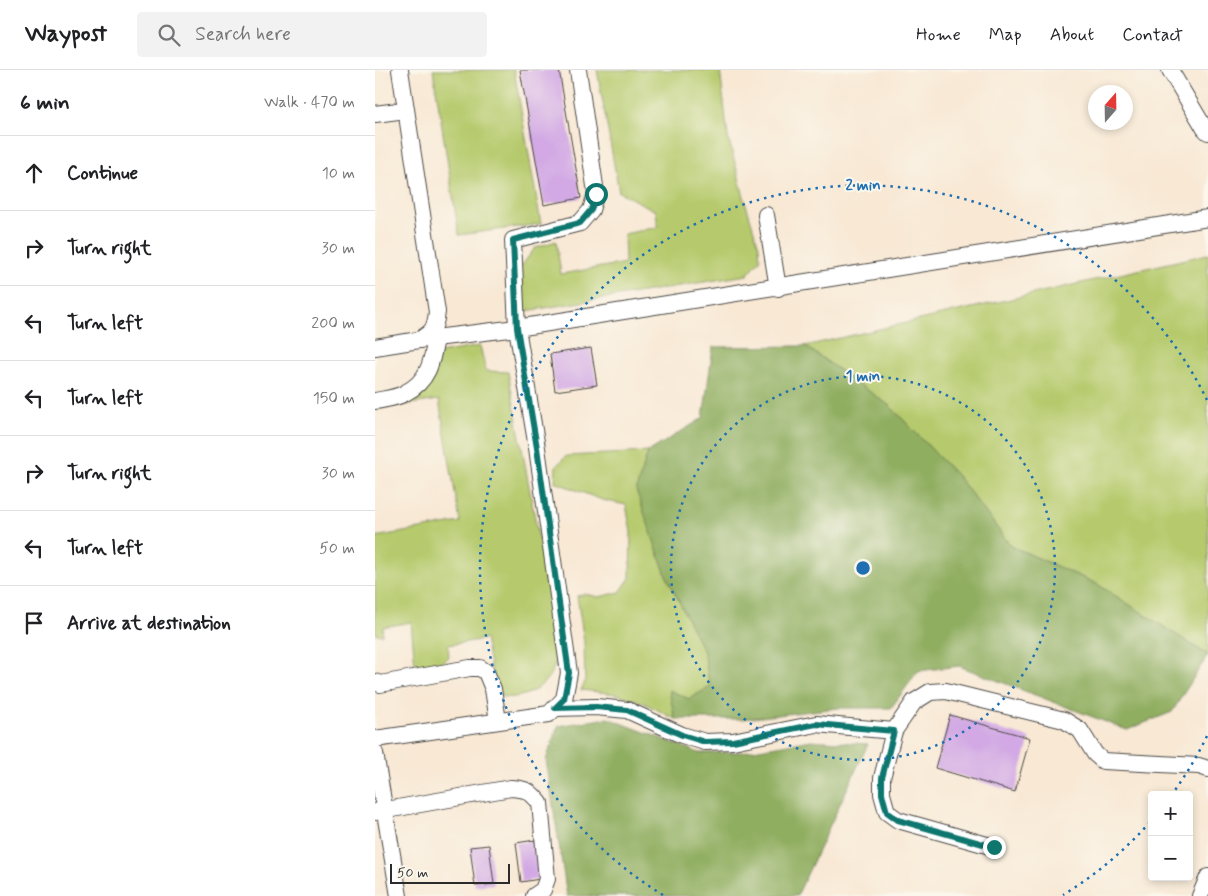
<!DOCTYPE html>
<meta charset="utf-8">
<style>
:root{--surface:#fff;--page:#f2f2f2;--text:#202124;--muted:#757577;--line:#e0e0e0}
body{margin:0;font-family:Mynerve,sans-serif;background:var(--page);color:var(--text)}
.controls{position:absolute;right:15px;bottom:15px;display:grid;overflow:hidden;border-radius:5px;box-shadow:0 2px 8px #0003}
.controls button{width:45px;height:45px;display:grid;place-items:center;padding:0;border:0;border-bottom:1px solid var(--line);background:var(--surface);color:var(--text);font:25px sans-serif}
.compass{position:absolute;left:713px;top:15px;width:45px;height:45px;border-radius:50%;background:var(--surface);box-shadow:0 2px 8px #0003;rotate:20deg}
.scale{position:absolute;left:15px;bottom:12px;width:120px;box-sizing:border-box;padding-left:5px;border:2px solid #2b2b2b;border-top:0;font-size:14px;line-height:18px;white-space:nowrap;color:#2b2b2b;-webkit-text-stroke:4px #fbf7ec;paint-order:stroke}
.stop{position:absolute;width:15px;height:15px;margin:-11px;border:4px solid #0f766e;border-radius:50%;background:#fff}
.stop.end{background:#0f766e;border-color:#fff;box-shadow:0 1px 5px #0008}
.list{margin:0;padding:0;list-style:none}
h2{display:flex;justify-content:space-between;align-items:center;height:65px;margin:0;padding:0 20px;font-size:21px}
h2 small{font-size:16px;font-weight:400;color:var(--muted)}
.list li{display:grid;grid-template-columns:32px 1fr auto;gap:15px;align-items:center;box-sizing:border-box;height:75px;padding:0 20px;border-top:1px solid var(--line)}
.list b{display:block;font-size:19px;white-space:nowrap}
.list em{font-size:16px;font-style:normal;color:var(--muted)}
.icon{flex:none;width:28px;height:28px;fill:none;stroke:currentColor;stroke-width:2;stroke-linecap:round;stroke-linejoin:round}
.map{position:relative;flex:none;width:833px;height:826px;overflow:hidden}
header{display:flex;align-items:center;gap:30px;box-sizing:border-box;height:70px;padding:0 25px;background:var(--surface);border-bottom:1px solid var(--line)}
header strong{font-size:24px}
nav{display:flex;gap:28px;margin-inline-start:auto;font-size:18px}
.search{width:350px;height:45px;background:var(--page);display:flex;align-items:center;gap:12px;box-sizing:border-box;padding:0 18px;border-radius:5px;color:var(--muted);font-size:19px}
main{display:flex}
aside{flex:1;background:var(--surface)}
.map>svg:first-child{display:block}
.green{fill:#b6ca6d;stroke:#707a4c}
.forest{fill:#90ae60;stroke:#5e6c46}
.building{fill:#d2a9e4}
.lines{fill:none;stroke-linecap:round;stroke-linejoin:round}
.minor-casing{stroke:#4a4744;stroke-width:18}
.minor{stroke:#fff;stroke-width:16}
.route{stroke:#0f766e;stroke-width:6}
.ring{fill:none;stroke:#1f6fb2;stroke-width:2.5;stroke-dasharray:2.5 5}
.centre{fill:#1f6fb2;stroke:#fbf7ec;stroke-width:2.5}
.ring-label{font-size:15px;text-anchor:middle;font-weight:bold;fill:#1f6fb2;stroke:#fbf7ec;stroke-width:4;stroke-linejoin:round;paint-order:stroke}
</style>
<header>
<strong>Waypost</strong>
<div class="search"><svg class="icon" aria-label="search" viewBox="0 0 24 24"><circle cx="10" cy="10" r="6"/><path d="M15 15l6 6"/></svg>Search here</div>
<nav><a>Home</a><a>Map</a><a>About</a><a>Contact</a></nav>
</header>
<main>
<aside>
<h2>6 min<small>Walk · 470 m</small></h2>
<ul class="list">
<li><svg class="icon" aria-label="ahead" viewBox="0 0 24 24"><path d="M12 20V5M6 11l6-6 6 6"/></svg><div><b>Continue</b></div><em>10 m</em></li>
<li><svg class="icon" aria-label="right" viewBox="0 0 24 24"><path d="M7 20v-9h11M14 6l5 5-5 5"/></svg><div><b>Turn right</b></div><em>30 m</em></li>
<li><svg class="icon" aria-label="left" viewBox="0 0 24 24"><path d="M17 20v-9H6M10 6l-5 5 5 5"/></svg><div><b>Turn left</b></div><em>200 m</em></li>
<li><svg class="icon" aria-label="left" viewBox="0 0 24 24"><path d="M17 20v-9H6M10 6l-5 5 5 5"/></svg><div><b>Turn left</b></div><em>150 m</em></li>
<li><svg class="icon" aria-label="right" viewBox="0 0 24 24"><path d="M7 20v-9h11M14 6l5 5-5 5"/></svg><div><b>Turn right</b></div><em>30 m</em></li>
<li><svg class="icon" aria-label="left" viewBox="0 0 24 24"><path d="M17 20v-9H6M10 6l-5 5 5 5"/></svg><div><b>Turn left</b></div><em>50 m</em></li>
<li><svg class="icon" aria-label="arrive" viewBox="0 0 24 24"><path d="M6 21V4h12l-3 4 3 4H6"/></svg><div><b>Arrive at destination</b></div></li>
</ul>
</aside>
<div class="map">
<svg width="833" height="826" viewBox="0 0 833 826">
<rect width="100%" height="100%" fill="#fbf7ec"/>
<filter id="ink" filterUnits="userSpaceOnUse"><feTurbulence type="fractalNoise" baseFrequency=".02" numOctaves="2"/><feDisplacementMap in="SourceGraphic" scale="10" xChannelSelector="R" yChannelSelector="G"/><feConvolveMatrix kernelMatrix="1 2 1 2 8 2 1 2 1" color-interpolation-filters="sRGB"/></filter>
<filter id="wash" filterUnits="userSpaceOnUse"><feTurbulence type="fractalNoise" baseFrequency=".0096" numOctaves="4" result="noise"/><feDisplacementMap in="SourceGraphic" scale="20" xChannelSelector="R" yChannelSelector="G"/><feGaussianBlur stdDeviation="1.12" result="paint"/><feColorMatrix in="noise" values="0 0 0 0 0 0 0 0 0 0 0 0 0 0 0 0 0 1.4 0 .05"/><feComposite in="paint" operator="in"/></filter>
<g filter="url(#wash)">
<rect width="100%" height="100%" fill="#f8e8d4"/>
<g class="green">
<path d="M 58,0 L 139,0 L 166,154 L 84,165 Z"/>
<path d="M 222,0 L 345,0 L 353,67 L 372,138 L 384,177 L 385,190 L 372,205 L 151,241 L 144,199 L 160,178 L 181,171 L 186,204 L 250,193 L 249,164 L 283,157 L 281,141 L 244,122 Z"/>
<path d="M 833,184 L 833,585 L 722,514 L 636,476 L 584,408 L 515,336 L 430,276 Z"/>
<path d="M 105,276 L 111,301 L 133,302 L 179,552 C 180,561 184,579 182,587 C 177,613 154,630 128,627 C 116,613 114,587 110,569 L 73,575 L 74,587 C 66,596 52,595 40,596 L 36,552 L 8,557 L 7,565 L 2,564 L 0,563 L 0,467 L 85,452 L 64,330 L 0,339 L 0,334 L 33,325 L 65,283 Z"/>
<path d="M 273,382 L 262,420 L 291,505 L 329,582 L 335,617 L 314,629 L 294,620 L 300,649 L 267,632 L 241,624 L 206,620 L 210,612 L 209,572 L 202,526 L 210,524 L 224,527 L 245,522 L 255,508 L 256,462 L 251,435 L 227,430 L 180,412 L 181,396 L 191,386 Z"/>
</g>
<g class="forest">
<path d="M 430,276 L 515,336 L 584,408 L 636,476 L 722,514 L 833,585 L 797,642 L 752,660 L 584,596 L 543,601 L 516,638 L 463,638 L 369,649 L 300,649 L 294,620 L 314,629 L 335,617 L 329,582 L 291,505 L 261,420 L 273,382 L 328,348 L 338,277 Z"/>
<path d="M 233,648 L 324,683 L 367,682 L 436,670 L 493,674 L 422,826 L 192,826 L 171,690 L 183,656 Z"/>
</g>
<g id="blocks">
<g class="building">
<path d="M 145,0 L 184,0 L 206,128 L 169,135 Z"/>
<path d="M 216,278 L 222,315 L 180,321 L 175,284 Z"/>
<path d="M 575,645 L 655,668 L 640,722 L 560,698 Z"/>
<path d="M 160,770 L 165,809 L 146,812 L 141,773 Z"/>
<path d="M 114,775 L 119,814 L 100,816 L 95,777 Z"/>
</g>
</g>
</g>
<g filter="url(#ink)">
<use href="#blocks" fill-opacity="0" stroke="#4a4744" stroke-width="1"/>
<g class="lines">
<defs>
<g id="minor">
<path d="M 25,0 L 62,242 C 60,258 59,261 44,270"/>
<path d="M 795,0 L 830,59 L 833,62"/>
<path d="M 0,44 L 31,40"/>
<path d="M 391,145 L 403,218"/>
<path d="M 0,277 L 44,270 L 142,258 L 833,148"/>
<path d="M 0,331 C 10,329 22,328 30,323 C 54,311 57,291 61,268"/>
<path d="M 0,612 L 5,614 L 95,598 L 105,598 L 111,602 L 118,619 L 123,651"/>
<path d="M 180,638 L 221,637 L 252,640 L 307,665 L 330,672 L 358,671 L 441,654 L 519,661 L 507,708 L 507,724 L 512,742 L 523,750 L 619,777"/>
<path d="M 519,661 L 539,632 L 555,622 L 571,621 L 689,650 L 705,660 L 720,684 L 728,691 L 824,696 L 833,699"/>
<path d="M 0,669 L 174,644 L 189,629 L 194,603 L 162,378 L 142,258 L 138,170 L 205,153 L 216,140 L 221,123 L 203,0"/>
<path d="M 0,683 L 24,826"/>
<path d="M 0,742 L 136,718 C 152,719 155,721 165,733 L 172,809 L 168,820 L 159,826"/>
<path d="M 825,826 L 833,807"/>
</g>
</defs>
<use href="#minor" class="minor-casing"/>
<use href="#minor" class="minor"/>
</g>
</g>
<g class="lines" filter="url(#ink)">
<path class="route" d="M 221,124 L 216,140 L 205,153 L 138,170 L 142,258 L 162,378 L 194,603 L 189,629 L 180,638 L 221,637 L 252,640 L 307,665 L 330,672 L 358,671 L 441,654 L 519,661 L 507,708 L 507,724 L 512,742 L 523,750 L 619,777"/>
</g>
<g class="ring">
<circle cx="488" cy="498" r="192"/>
<path d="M832 666A383 383 0 0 1 798 723M775 752A383 383 0 0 1 688 825M288 825A383 383 0 1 1 832 330"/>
</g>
<circle cx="488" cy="498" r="8" class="centre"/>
<g class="ring-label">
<text x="488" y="120">2 min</text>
<text x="488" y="311">1 min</text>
</g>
</svg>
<div class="controls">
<button>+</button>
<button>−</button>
</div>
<svg class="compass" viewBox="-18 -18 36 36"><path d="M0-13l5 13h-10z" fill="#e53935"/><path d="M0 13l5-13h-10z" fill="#757577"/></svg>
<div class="scale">50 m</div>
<div class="stop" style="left:221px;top:124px"></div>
<div class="stop end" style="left:619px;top:777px"></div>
</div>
</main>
